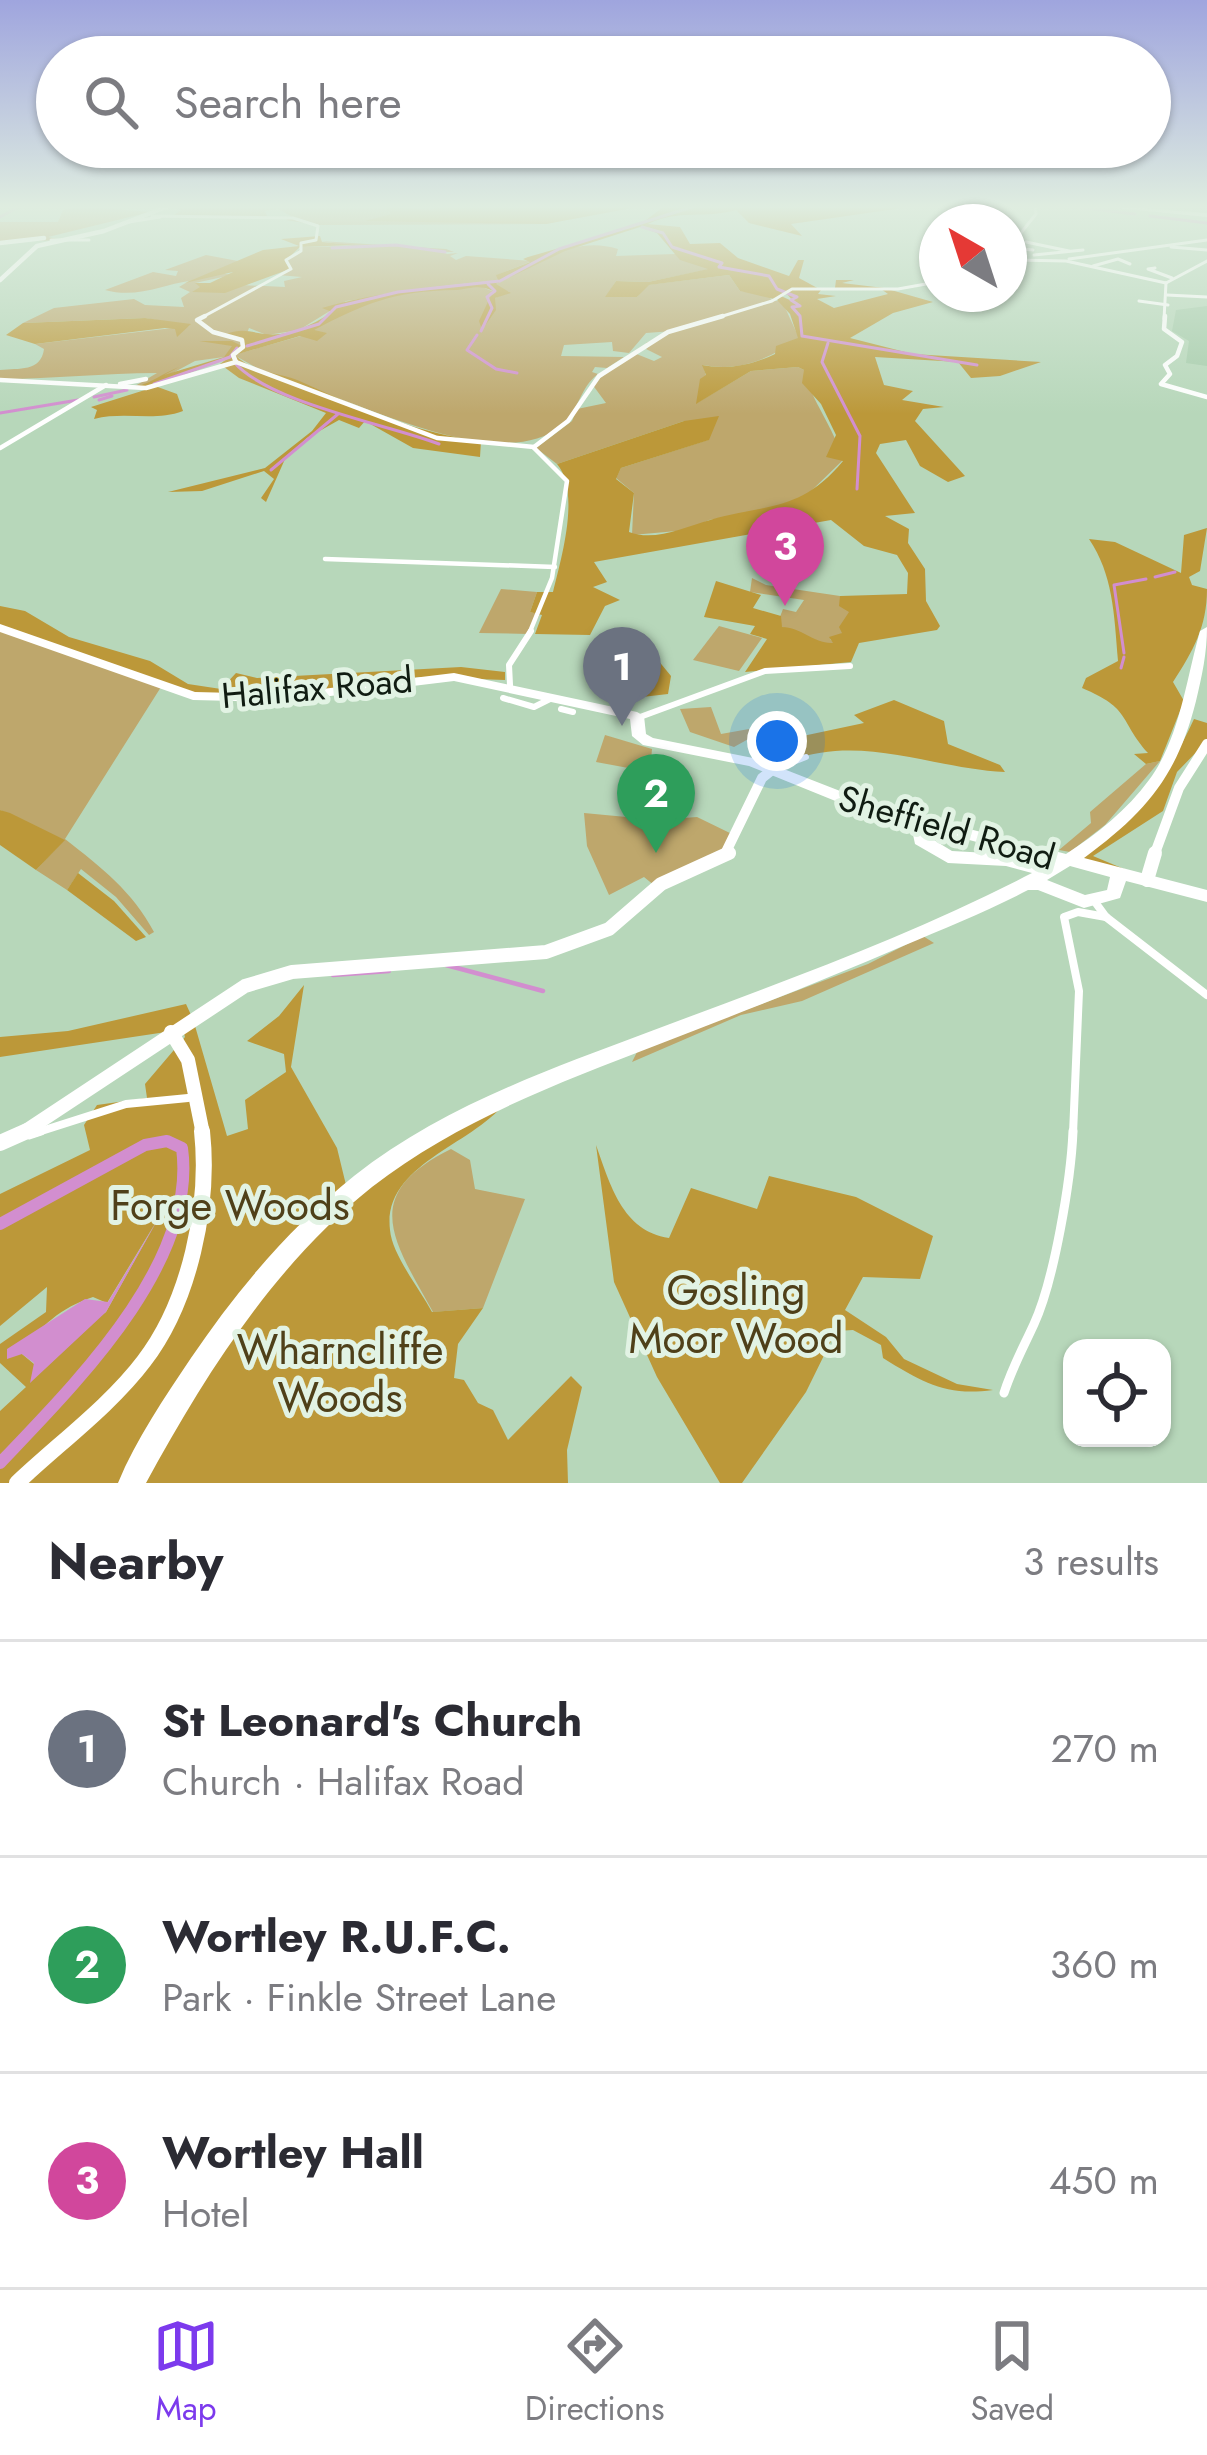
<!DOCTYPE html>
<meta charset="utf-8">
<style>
:root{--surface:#fff;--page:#f7f7f7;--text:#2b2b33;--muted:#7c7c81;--line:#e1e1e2;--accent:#7c3aed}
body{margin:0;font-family:Jost,sans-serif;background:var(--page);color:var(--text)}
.controls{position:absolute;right:36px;bottom:36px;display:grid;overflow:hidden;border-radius:24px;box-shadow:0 3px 9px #0004}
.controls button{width:108px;height:108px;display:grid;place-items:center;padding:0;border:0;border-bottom:3px solid var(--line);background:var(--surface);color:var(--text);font:60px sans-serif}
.compass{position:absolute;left:919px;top:204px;width:108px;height:108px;border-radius:50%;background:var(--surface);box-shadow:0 3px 9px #0004;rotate:321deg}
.you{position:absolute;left:777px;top:741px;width:42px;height:42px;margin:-30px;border:9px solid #fff;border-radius:50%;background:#1a73e8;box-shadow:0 0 0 18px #1a73e833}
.badge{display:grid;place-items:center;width:78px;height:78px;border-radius:50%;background:var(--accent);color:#fff;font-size:39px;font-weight:700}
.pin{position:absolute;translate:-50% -99px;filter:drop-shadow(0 3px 6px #0008)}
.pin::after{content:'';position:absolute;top:63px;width:42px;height:36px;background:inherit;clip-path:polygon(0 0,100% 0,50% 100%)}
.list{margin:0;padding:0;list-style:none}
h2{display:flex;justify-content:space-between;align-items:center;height:156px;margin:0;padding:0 48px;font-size:51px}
h2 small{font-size:39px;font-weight:400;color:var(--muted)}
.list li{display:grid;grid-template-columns:78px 1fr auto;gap:36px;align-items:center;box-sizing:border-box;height:216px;padding:0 48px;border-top:3px solid var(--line)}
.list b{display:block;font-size:45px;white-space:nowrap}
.list p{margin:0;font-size:39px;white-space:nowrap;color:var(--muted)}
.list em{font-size:39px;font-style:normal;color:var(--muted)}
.icon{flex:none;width:66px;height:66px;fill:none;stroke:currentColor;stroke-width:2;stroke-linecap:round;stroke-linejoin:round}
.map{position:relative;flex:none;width:1207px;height:1483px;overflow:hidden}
.search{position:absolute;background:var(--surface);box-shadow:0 3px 9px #0004;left:36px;right:36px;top:36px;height:132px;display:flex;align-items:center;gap:30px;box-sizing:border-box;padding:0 42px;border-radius:66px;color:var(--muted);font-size:45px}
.sheet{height:804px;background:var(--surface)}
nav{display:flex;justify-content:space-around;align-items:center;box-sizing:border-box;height:168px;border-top:3px solid var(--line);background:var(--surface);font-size:33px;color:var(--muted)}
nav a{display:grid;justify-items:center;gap:6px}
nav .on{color:var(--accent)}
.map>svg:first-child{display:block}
.built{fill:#a6ccab}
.green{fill:#bea76c}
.forest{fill:#bc9839;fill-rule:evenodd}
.water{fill:#d28ecf}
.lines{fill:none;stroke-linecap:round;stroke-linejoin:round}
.stream-far1{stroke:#d28ecf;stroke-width:3}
.stream{stroke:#d28ecf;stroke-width:4.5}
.river{stroke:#d28ecf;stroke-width:12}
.street-far4{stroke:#fff;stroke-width:3}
.street-far3{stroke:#fff;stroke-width:4.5}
.street-far2{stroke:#fff;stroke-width:6}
.street-far1{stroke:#fff;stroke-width:8}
.street{stroke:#fff;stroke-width:9}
.secondary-far3{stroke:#fff;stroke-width:4.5}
.secondary-far2{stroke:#fff;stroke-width:10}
.secondary-far1{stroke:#fff;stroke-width:14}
.secondary{stroke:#fff;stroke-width:16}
.highway{fill:#fff;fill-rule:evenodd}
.labels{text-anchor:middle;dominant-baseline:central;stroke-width:10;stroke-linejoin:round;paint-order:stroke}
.street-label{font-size:36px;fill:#101c12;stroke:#e2f3e4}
.near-park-label{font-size:42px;fill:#4f4019;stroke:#e2f3e4}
</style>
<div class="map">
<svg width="1207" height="1483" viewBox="0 0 1207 1483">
<rect width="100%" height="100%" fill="#b7d7ba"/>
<path class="built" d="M 1207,306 L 1207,366 L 1186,363 L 1189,341 L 1172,331 L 1176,310 Z"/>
<g class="green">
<path d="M 78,206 L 150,212 L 48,237 L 62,240 L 0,242 L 0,222 L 58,222 L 63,210 Z"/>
<path d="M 170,206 L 602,206 L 604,211 L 546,224 L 317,225 L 286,220 L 291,216 L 278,209 L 265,211 L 268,218 L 173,216 L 181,210 Z"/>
<path d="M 320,241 L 446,249 L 454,252 L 443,252 L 447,254 L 458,253 L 450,256 L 456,260 L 466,256 L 532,261 L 497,275 L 499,280 L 434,287 L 480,286 L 494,292 L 481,330 L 495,298 L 509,292 L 494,285 C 533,268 570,234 618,249 L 616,256 L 675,254 L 710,269 L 648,282 L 616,281 L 606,297 L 637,297 L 647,285 L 729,275 L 740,291 L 767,293 L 772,301 L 782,301 L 799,338 C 770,359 739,372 703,365 L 706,376 L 697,403 L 751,371 L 798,367 L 804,370 C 811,401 834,427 843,460 L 807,495 L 768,510 L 709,520 L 688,530 L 632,535 L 634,493 L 616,478 L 621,468 L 708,440 L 684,421 L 557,464 L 536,448 L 572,421 L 577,409 L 606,403 L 592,384 L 634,353 L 654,361 L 662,357 L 646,349 L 650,344 L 646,343 L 673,331 L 646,333 L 629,353 L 613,351 L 612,342 L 564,345 L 561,356 L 624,357 L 607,368 L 595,367 L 592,372 L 598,374 C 579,388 579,412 561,426 C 495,480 334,389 262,371 L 234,355 L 301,336 L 358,304 L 427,289 L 346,301 L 299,330 L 267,335 L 249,328 L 242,346 L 224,357 L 195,361 L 156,382 L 135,386 L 157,373 C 103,373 55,379 0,379 L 0,370 C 19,368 41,372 44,349 L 35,344 L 190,326 L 145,318 L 23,323 L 54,308 L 134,299 L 145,305 L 184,307 L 181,298 L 190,292 L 179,287 L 189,281 C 165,284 137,299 105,290 L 153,272 L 176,276 L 178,271 L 165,270 L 206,255 L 238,261 L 220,273 L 232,275 L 195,283 L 285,287 L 284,281 L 302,277 L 278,275 L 292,269 L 287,261 L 302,247 L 353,246 Z"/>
<path d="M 752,578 L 766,585 L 840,596 L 850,611 L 843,633 L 830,639 L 834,643 L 822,644 L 782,627 L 778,622 L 783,609 L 796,612 L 804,600 L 750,592 Z"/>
<path d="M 501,589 L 537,592 L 530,612 L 540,614 L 529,634 L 479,633 Z"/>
<path d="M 719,626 L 762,638 L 739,671 L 693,660 Z"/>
<path d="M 0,630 L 161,687 L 65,839 C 101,867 133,892 154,932 L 149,935 L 116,897 L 81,869 L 67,890 L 36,870 L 64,840 L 0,810 Z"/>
<path d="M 711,707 L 721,734 L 749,729 L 752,737 L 734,747 L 690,732 L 680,709 Z"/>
<path d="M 605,735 L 652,749 L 650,772 L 596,762 Z"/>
<path d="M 1160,761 L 1105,825 L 1070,852 L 1059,850 L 1091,823 L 1090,812 L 1146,764 Z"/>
<path d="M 584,813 L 658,820 L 697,817 L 734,835 L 727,850 L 655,886 L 644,877 L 609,895 L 587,846 Z"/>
<path d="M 923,936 L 934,943 L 802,1001 L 741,1015 L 632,1062 L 638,1050 L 868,964 Z"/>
<path d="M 451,1149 L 470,1160 L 475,1189 L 525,1199 L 483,1308 L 433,1312 C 394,1241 358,1195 451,1149 Z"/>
</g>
<g class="forest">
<path d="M 386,206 L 433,211 L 435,206 L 643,206 L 546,224 L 365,221 L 391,214 Z"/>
<path d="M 664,206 L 993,206 L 916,206 L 791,224 L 802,236 L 749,223 L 736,210 C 706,219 677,209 648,224 L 680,227 L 690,244 L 720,243 L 738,258 L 789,276 L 798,260 L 804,260 L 799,278 L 821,290 L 818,294 L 836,296 L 817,299 L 834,308 L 888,294 L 881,289 L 835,288 L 836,280 L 854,280 L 842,283 L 884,288 L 933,302 L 893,313 L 850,338 L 913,354 L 1041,362 L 1000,376 L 971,378 L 958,362 L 875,357 L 884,385 L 913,391 L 902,400 L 944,407 L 923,409 L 915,421 L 965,476 L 948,482 L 920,466 L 906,440 L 880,444 L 876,453 L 915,513 L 885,516 L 909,529 L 908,543 L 925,569 L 926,601 L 940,626 L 937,630 L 859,643 L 851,662 L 745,672 L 767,639 L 750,634 L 755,626 L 704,617 L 716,581 L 761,595 L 753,608 L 781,616 L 782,627 C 801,627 814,644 833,643 L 829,637 L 842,633 L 839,627 L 849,612 L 839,606 L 840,596 L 907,594 L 908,573 L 897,555 L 864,546 L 831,520 L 594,562 L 607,582 L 593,587 L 620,600 L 605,606 L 590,635 L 535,634 L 542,615 L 530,612 L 537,592 L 553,592 C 561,559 581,492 557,464 L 684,421 L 719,416 L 709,440 L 621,468 L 616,479 L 634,493 L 629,532 C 655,542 684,527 710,520 C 766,504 801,512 843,461 L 826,457 L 836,435 L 821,404 L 802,383 L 804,370 L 798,367 L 751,371 L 696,404 L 700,379 L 706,375 L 702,365 C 727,370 752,365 775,354 L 776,346 L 798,338 L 790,314 L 777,300 L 781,296 L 794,302 L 786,293 L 774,299 L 740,291 L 729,275 L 649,285 L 637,297 L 605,297 L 616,281 L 648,282 L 708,269 L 680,260 L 657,233 L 640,227 L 565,251 L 496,284 L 511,293 L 495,298 L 496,310 L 482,330 L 479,321 L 493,291 C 478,284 471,289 456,290 C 392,291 364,304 314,330 L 327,333 L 317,341 L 300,336 L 235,355 C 254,374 281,372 304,383 C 360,408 419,434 481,441 L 480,457 L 413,448 L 365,421 L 359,428 L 339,420 L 307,438 L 285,459 L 266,502 L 261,498 L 274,479 L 264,471 L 202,491 L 168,492 L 265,468 L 312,431 L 326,413 L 239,378 L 220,364 L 228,358 L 155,386 L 177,394 L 183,411 C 154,422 126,411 94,419 L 97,410 L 91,407 L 148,389 L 137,386 C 154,382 163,373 179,367 L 164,375 L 224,357 L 232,346 L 199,341 L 232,341 L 244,347 L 243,339 L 226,334 C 243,328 249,332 266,334 C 288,337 315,324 332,312 L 322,308 C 379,291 439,288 498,280 L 496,275 L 530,262 L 523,259 L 528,257 L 640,225 Z"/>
<path d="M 320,236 L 322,242 L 355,245 L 300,247 L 285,261 L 290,269 L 225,293 L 192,292 L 200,287 L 195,283 L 210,283 L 233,272 L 185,283 L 263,250 L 299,246 L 281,239 Z"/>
<path d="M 145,318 L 191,324 L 177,337 L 175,329 L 165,328 L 35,344 L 6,335 L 23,323 Z"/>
<path d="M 1207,528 L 1200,571 L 1189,577 L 1192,585 L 1207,589 C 1207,627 1193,651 1173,682 L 1184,701 L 1160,761 L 1146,764 L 1134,754 L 1148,753 C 1118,719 1132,709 1082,688 L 1086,678 L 1118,661 C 1114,612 1113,575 1089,539 L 1115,542 L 1181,573 L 1184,535 Z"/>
<path d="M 0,606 L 25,611 L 69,637 L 150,661 L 188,684 L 221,689 L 236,673 L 257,678 L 461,667 L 505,672 L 505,680 L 420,677 L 280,696 L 215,696 L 176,689 L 0,626 Z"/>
<path d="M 606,634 L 648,648 L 671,676 L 668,694 L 642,697 L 619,685 L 620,678 L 637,676 L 635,662 L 596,655 Z"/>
<path d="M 894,700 L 944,721 L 948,744 L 1000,765 L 1005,772 C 934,769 864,734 792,760 L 779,750 L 798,737 L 864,723 L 854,715 Z"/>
<path d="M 1194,719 L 1207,723 L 1207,741 L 1177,772 L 1163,811 L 1093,856 L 1136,874 L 1078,859 C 1134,820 1166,780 1194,719 Z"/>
<path d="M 0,810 L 10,813 L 65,840 L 36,870 L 0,845 Z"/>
<path d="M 78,873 L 114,901 L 146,937 L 136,941 L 67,890 Z"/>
<path d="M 304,985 L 291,1067 L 337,1148 L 346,1185 L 121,1483 L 0,1483 L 0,1411 L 26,1387 L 0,1363 L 0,1344 L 46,1312 L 47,1287 L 0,1326 L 0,1194 L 90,1150 L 84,1125 L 97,1105 L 147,1098 L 145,1084 L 185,1037 L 182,1026 L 193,1019 L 227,1136 L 248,1129 L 245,1100 L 286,1072 L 284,1054 L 247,1041 L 279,1016 ZM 156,1222 L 106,1312 L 34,1364 L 22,1354 C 38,1327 62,1307 93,1297 L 107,1303 Z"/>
<path d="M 186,1004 L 191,1015 L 166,1032 L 0,1057 L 0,1037 L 68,1031 Z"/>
<path d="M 508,1099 C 476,1145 382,1163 390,1230 C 392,1255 420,1289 432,1312 L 483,1308 L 458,1344 L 454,1378 L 464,1380 L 478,1403 L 493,1410 L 508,1440 L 571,1376 L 582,1387 L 567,1450 L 568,1483 L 137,1483 C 201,1357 297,1237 412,1154 C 442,1133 477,1117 508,1099 Z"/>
<path d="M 596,1145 C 610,1184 622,1231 669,1238 L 691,1188 L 757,1209 L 769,1176 L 856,1197 L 933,1236 L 920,1279 L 863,1277 L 845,1310 L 886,1337 L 904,1359 L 957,1384 L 993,1390 C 946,1396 925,1384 883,1358 L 881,1345 L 853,1330 L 836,1331 L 806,1392 L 742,1483 L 720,1483 L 657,1377 L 614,1282 Z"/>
</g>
<path class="water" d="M 157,1221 L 106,1312 L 30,1383 L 34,1363 L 22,1354 L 7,1359 L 7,1349 L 85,1299 L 108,1302 Z"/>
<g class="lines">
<g class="stream-far1">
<path d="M 1068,206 L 1135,214"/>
<path d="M 1150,216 L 1207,223"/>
<path d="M 0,217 L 20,206"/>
<path d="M 642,227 L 663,233 L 672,247 L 722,263 L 719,267 L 769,276 L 777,289 L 797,297 L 791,300 L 800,306 L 792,307 L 800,316 L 802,336 L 977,365"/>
<path d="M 332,248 L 396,245 L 445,252"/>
<path d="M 481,331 L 492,308 L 487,297 L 495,291 L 488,284"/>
<path d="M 477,335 L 467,350 L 496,369 L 517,373"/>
<path d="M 828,343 L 822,362 L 860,436 L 857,489"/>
<path d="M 247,346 L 319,324 L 336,307 L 398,292 L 500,281 L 559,249 L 695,206"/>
<path d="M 234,362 C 269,403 386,424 439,444"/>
<path d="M 154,384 L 230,357 L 237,348"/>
<path d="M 94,397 L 127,390"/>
<path d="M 99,400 L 112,396"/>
<path d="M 0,413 L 78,400"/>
<path d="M 271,470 L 338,414"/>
<path d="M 1155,577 L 1175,572"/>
<path d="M 1124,653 L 1114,585 L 1146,579"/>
<path d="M 1121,668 L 1124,657"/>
</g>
<g class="stream">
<path d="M 446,965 L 543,991"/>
<path d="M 333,975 L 389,971"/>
</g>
<path class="river" d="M 0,1224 L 145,1145 L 167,1141 L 182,1148 C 198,1264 73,1386 0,1463"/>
<g class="street-far4">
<path d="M 152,216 L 293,218 L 318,226 L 316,240 L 301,243 L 301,251 L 286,260 L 291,269 L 199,319"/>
<path d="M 129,222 L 160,217"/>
<path d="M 51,240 L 89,240"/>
<path d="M 1026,242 L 1069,251"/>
<path d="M 1171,247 L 1207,250"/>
<path d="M 1009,248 L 1036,214 L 1035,206"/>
<path d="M 1009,248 L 1033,250"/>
<path d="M 1034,255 L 1083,250"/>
<path d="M 1069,259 L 1207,240"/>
<path d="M 1009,260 L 1066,261 L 1166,283"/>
<path d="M 1093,266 L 1118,259 L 1130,264"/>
<path d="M 1155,268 L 1148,269 L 1172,278"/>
<path d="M 1166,283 L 1207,261"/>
<path d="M 1167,295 L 1207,297"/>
<path d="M 1139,301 L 1168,305"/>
<path d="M 713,319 L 772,301 L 792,289 L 898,289 L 937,282"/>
<path d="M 1164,319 L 1166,283"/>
</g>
<g class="street-far3">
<path d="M 205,316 L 197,320 L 213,332 L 242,340 L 243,347 L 233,355 L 236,362"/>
<path d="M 1165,316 L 1164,329 L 1182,342 L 1177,356 L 1165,365 L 1170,374 L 1161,384 L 1207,397"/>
<path d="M 236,362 L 437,438 L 534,447"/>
<path d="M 0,380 L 146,388 L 236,362"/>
<path d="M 120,384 L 146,379"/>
<path d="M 534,447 L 568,421 L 599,376 L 668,332 L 723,316"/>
<path d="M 0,448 L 106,385"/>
<path d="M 325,559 L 555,567"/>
<path d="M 529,634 L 552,578 L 567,481 L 534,448"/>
</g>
<g class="street-far2">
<path d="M 510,685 L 509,665 L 531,631"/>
<path d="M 503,698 L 534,707 L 550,699"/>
<path d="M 561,709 L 573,712"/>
<path d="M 640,717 L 765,671 L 850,666"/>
<path d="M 775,769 L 806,757"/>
</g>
<g class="street-far1">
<path d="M 1095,902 L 1106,917 L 1207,995"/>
<path d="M 32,1134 L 126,1104 L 188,1098"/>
<path d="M 1073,1134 L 1079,991 L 1064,917 L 1078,912 L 1106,917"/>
</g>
<g class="street">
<path d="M 29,1135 L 41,1131"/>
<path d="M 1004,1393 C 1012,1368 1023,1348 1034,1324 C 1054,1281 1071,1180 1073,1131"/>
</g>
<g class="secondary-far3">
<path d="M 0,243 L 44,238"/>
<path d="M 0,280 L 37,246 L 104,231 L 169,206"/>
</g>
<g class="secondary-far2">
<path d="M 724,856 L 762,778 L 772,770"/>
<path d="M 1154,856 L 1179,788 L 1207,744"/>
</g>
<g class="secondary-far1">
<path d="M 1147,880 L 1155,853"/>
<path d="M 171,1032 L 188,1060 L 203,1134"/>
<path d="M 21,1134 L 245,986 L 292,972 L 546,952 L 609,929 L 661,884 L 729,853"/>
</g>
<g class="secondary">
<path d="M 0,1143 L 27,1131"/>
<path d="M 17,1483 C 58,1444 110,1406 144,1361 C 190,1301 210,1205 202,1131"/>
</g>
<g class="highway">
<path d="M 1113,206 L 1207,213 L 1207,217 L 1116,208 Z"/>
<path d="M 0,624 L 195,692 L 281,694 L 454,673 L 637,712 L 644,716 L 646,734 L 653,738 L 758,759 L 876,805 L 1066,854 C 1097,834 1127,810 1149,780 C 1180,738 1186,680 1200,631 L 1207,627 C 1207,653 1202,676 1196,701 C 1177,777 1145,813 1084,858 L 1207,890 L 1207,902 L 1126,881 L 1120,898 L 1084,908 L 1038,890 L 1028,890 C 988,911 945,928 903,946 C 822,981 740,1013 657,1045 C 558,1083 457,1121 372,1187 C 274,1265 205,1375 146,1483 L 118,1483 C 136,1439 165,1397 191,1358 C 237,1290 290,1227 354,1176 C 440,1108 545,1071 646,1033 C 776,984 909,937 1032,873 L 1006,866 L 948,863 L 915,844 L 911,825 L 865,813 L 749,766 L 643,745 L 632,736 L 630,719 L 454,681 L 281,702 L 193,700 L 0,632 ZM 928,829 L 1052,862 L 1046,866 L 1006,854 L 952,851 L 929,837 ZM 1070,866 L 1110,877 L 1107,890 L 1085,895 L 1047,880 Z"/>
</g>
</g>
<linearGradient id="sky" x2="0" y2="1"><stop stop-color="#9fa5de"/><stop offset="0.5" stop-color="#dfede0"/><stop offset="1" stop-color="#dfede0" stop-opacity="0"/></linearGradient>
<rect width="1207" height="414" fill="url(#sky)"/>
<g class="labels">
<g class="street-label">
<text transform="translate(317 687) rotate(-5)">Halifax Road</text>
<text transform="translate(947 827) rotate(16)">Sheffield Road</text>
</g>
<g class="near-park-label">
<text x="230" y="1205">Forge Woods</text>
<text x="736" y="1290">Gosling<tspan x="736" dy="48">Moor Wood</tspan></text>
<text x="340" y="1349">Wharncliffe<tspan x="340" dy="48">Woods</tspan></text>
</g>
</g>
</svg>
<div class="controls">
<button><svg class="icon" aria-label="locate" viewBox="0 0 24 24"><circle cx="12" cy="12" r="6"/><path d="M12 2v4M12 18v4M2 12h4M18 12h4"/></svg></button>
</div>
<svg class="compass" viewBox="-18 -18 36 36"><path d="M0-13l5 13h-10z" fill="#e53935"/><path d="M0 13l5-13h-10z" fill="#7c7c81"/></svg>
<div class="you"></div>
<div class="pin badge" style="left:622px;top:726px;background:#6b7280">1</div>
<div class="pin badge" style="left:656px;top:853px;background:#2e9e5b">2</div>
<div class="pin badge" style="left:785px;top:606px;background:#d1479c">3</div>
<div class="search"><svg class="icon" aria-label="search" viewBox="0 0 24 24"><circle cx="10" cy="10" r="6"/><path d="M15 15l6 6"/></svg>Search here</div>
</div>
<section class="sheet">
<h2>Nearby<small>3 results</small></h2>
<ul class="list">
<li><span class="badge" style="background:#6b7280">1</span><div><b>St Leonard's Church</b><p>Church · Halifax Road</p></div><em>270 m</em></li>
<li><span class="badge" style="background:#2e9e5b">2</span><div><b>Wortley R.U.F.C.</b><p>Park · Finkle Street Lane</p></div><em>360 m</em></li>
<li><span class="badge" style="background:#d1479c">3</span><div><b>Wortley Hall</b><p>Hotel</p></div><em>450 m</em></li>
</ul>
</section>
<nav>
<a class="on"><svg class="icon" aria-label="map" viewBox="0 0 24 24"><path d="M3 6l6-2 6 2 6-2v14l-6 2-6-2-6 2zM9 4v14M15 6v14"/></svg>Map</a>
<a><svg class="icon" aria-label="directions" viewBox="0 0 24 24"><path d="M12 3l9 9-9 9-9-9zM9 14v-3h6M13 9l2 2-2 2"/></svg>Directions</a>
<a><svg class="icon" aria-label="saved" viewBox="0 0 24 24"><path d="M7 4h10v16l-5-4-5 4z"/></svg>Saved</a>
</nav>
